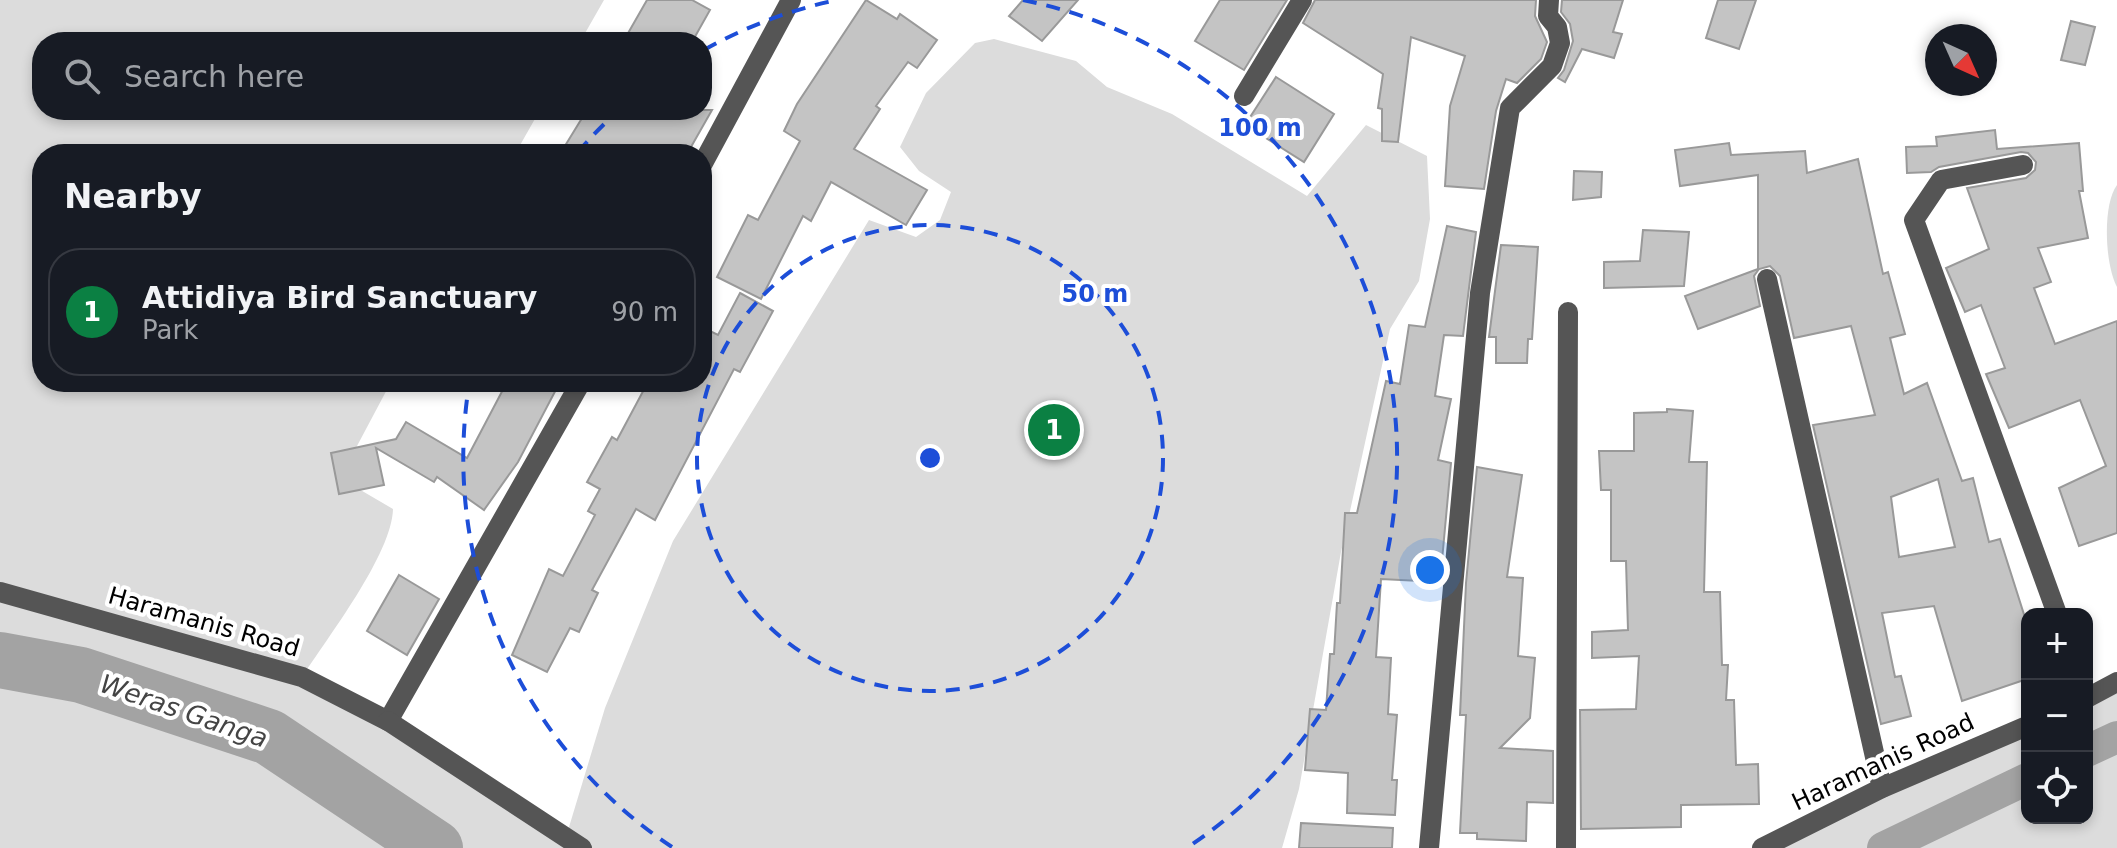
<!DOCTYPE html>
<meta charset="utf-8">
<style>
:root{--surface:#171b24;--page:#20242c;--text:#f1f3f6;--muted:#9ea1a6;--line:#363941;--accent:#0b8043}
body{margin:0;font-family:"DejaVu Sans",sans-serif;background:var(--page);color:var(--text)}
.controls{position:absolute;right:24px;bottom:24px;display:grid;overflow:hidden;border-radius:16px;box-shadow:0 4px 12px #0003}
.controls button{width:72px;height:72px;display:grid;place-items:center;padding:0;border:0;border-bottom:2px solid var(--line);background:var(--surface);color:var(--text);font:40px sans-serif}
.compass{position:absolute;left:1925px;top:24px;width:72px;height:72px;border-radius:50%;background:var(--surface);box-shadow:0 4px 12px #0003;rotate:135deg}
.you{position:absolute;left:1430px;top:570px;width:28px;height:28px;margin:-20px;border:6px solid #fff;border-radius:50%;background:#1a73e8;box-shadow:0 0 0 12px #1a73e833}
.badge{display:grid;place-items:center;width:52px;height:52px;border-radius:50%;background:var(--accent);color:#fff;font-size:26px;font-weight:700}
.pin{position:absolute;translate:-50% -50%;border:4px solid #fff;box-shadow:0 2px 8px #0006}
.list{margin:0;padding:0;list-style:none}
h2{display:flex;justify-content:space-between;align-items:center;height:104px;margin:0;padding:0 32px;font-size:34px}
h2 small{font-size:26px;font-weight:400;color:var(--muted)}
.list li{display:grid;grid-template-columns:52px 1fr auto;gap:24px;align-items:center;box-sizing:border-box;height:128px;margin:0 16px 16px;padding:0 16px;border:2px solid var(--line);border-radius:32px}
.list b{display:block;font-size:30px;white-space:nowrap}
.list p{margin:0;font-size:26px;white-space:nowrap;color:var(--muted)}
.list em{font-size:26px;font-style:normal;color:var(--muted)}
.icon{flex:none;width:44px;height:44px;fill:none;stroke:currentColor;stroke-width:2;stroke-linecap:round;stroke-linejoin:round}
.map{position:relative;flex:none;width:2117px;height:848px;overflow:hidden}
.search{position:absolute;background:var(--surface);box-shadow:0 4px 12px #0003;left:32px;top:32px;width:680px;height:88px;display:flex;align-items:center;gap:20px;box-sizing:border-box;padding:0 28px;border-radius:32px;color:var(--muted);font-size:30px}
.panel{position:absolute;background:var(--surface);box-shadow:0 4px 12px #0003;left:32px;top:144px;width:680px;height:248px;border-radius:32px}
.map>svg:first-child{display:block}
.green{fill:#dcdcdc}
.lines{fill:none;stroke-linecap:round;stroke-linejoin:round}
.canal{stroke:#a3a3a3;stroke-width:32}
.river{stroke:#a3a3a3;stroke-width:56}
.building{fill:#c4c4c4;stroke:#999;stroke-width:2;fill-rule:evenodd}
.minor{stroke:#555;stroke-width:20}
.ring{fill:none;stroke:#1d4ed8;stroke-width:4;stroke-dasharray:14 10}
.labels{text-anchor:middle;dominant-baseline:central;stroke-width:8;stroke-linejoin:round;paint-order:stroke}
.street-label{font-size:24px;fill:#000;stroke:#fff}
.water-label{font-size:26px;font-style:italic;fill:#444;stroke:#fff}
.centre{fill:#1d4ed8;stroke:#fff;stroke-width:4}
.ring-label{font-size:24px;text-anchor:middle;font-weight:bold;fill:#1d4ed8;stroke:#fff;stroke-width:8;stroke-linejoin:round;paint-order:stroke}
</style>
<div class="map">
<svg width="2117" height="848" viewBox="0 0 2117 848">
<rect width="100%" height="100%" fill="#fff"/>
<g class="green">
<path d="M 0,0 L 604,0 L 580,42 L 42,42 L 42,110 L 540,110 L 515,154 L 42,154 L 42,382 L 391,382 L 340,478 L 393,509 C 392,554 328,637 302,677 L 566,837 L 605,708 L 673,541 L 869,220 L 916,237 L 940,220 L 951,192 L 919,171 L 900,147 L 926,93 L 975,43 L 994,39 L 1076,61 L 1107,87 L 1172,114 L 1307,196 L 1366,125 L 1427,156 L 1430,219 L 1419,281 L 1390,329 L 1341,552 L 1299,789 L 1282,848 L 0,848 Z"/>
<path d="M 2117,185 L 2117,287 C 2105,265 2102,205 2117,185 Z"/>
<path d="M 2117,682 L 2117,848 L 1762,848 L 2027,726 L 2027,818 L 2087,818 L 2087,698 Z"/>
</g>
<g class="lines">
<g class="canal">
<path d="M 2087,751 L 2117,737"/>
<path d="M 1883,848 L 2027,779"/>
</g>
<path class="river" d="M 0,660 L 81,675 L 269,737 L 435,848"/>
</g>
<g class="building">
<path d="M 647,0 L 692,0 L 710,10 L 692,42 L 623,42 Z"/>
<path d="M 866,0 L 897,19 L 900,14 L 937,40 L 917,68 L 908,62 L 876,106 L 880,109 L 854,149 L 927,190 L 906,225 L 831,182 L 811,221 L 803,216 L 761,299 L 717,277 L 748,215 L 758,220 L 800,141 L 784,131 L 797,104 Z"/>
<path d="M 1023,0 L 1078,0 L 1042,41 L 1009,16 Z"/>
<path d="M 1220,0 L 1287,0 L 1244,70 L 1195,41 Z"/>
<path d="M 1315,0 L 1536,0 L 1535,16 L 1547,42 L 1541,59 L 1517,83 L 1506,79 L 1496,111 L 1484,189 L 1445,186 L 1450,106 L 1465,56 L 1411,37 L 1398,142 L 1382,141 L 1382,109 L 1378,108 L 1383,74 L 1303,23 Z"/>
<path d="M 1562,0 L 1623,0 L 1613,32 L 1622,34 L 1614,58 L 1582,49 L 1565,82 L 1558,78 L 1564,70 L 1573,41 L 1570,24 L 1561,12 Z"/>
<path d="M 1718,0 L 1756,0 L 1739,49 L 1706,38 Z"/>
<path d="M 2071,21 L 2095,27 L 2085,65 L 2061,60 Z"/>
<path d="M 1276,77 L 1334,114 L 1304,162 L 1245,125 Z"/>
<path d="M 587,110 L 712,110 L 687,154 L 560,154 Z"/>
<path d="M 1995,130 L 1997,149 L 2079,143 L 2083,191 L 2079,191 L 2088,238 L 2038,248 L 2051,282 L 2034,288 L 2055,344 L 2117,321 L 2117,533 L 2079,546 L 2059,488 L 2106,466 L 2080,400 L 2009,428 L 1986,374 L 2005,368 L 1981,305 L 1965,312 L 1946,268 L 1989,249 L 1967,188 L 2026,178 L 2035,170 L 2036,162 L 2028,153 L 2021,152 L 1939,167 L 1931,172 L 1907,173 L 1906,147 L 1937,146 L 1936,137 Z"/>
<path d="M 1729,143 L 1731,155 L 1805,151 L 1807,173 L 1858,159 L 1883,274 L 1888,272 L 1905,334 L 1890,338 L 1904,394 L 1927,383 L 1962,481 L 1973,478 L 1989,542 L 2000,539 L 2027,624 L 2027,679 L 1962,701 L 1934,606 L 1882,613 L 1895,677 L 1901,676 L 1911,716 L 1881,724 L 1813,425 L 1875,415 L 1851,326 L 1794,338 L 1780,276 L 1770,266 L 1759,269 L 1754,276 L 1760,306 L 1698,329 L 1685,296 L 1758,269 L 1758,175 L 1680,186 L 1675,150 ZM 1938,479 L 1955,547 L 1899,557 L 1891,497 Z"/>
<path d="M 1574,171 L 1602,172 L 1601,197 L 1573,200 Z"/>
<path d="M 1447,226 L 1476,232 L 1463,336 L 1444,335 L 1435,396 L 1451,399 L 1438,460 L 1451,463 L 1440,582 L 1381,579 L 1376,657 L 1391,658 L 1388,714 L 1397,715 L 1392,780 L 1397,780 L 1395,815 L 1347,813 L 1348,773 L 1305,770 L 1310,709 L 1326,710 L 1330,654 L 1334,654 L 1337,603 L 1340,603 L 1345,513 L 1357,513 L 1386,381 L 1400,384 L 1409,325 L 1425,327 Z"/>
<path d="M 1643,230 L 1689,232 L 1684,286 L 1604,288 L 1604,262 L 1640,261 Z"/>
<path d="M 1501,245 L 1538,247 L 1532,339 L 1528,339 L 1527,363 L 1496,363 L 1496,337 L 1489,337 Z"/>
<path d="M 740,293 L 773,311 L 740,372 L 734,369 L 655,520 L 636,509 L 592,590 L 598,593 L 579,632 L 570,628 L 547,672 L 512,655 L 549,569 L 563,576 L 595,515 L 588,511 L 600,489 L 587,482 L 612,437 L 617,440 L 648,382 L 702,382 L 702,327 L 718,335 Z"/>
<path d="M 507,382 L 560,382 L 518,462 L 484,510 L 437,477 L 434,482 L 376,448 L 384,485 L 339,494 L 331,453 L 396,439 L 406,422 L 467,458 Z"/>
<path d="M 1667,409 L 1693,411 L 1689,462 L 1707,462 L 1704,592 L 1720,592 L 1722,665 L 1728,665 L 1726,700 L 1734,700 L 1736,765 L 1758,764 L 1759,804 L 1681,805 L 1681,827 L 1581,829 L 1580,710 L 1636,709 L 1639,656 L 1592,658 L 1592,632 L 1628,630 L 1626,561 L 1611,561 L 1611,490 L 1601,490 L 1599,451 L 1634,451 L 1634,413 L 1667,412 Z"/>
<path d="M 1477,467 L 1522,475 L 1507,577 L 1523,578 L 1518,656 L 1535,658 L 1530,718 L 1500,748 L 1553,751 L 1553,803 L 1527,802 L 1526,841 L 1477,839 L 1477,833 L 1460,833 L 1466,715 L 1460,715 L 1466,583 Z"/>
<path d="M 399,575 L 439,599 L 407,655 L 367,631 Z"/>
<path d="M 1301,823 L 1393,828 L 1392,848 L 1299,848 Z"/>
</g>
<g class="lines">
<g class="minor">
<path d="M 1244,96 L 1302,0"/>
<path d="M 702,165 L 791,0"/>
<path d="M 2023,165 L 1941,180 L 1914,220 L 2057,614"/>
<path d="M 1767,279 L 1882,788"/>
<path d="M 0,592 L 302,677 L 388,721 L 581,382"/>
<path d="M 2087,698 L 2117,682"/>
<path d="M 388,721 L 582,848"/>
<path d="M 1429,848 L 1480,293 L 1510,108 L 1552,66 L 1560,43 L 1557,27 L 1548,16 L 1549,0"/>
<path d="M 1566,848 L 1568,312"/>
<path d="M 1762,848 L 1882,788 L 2027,726"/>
</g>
</g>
<g class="ring">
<circle cx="930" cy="458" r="233"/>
<path d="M672 847A467 467 0 0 1 469 385M578 152A467 467 0 0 1 618 111M704 50A467 467 0 0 1 837 0M1023 0A467 467 0 0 1 1188 847"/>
</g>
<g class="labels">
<g class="street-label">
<text transform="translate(204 622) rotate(16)">Haramanis Road</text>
<text transform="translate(1883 762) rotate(-25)">Haramanis Road</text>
</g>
<g class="water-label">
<text transform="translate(184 711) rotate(19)">Weras Ganga</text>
</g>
</g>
<circle cx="930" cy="458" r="12" class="centre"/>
<g class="ring-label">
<text x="1260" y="136">100 m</text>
<text x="1095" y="302">50 m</text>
</g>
</svg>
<div class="controls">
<button>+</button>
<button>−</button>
<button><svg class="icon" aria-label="locate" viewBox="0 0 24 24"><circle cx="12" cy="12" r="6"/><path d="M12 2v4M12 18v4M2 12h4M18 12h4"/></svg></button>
</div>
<svg class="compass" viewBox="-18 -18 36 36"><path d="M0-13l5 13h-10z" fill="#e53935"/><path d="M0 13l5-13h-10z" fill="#9ea1a6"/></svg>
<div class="you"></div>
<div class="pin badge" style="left:1054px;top:430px">1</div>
<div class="search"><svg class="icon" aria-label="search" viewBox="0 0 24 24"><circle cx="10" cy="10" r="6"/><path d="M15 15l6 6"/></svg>Search here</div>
<section class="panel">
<h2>Nearby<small></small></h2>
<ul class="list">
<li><span class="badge">1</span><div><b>Attidiya Bird Sanctuary</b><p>Park</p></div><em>90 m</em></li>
</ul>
</section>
</div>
